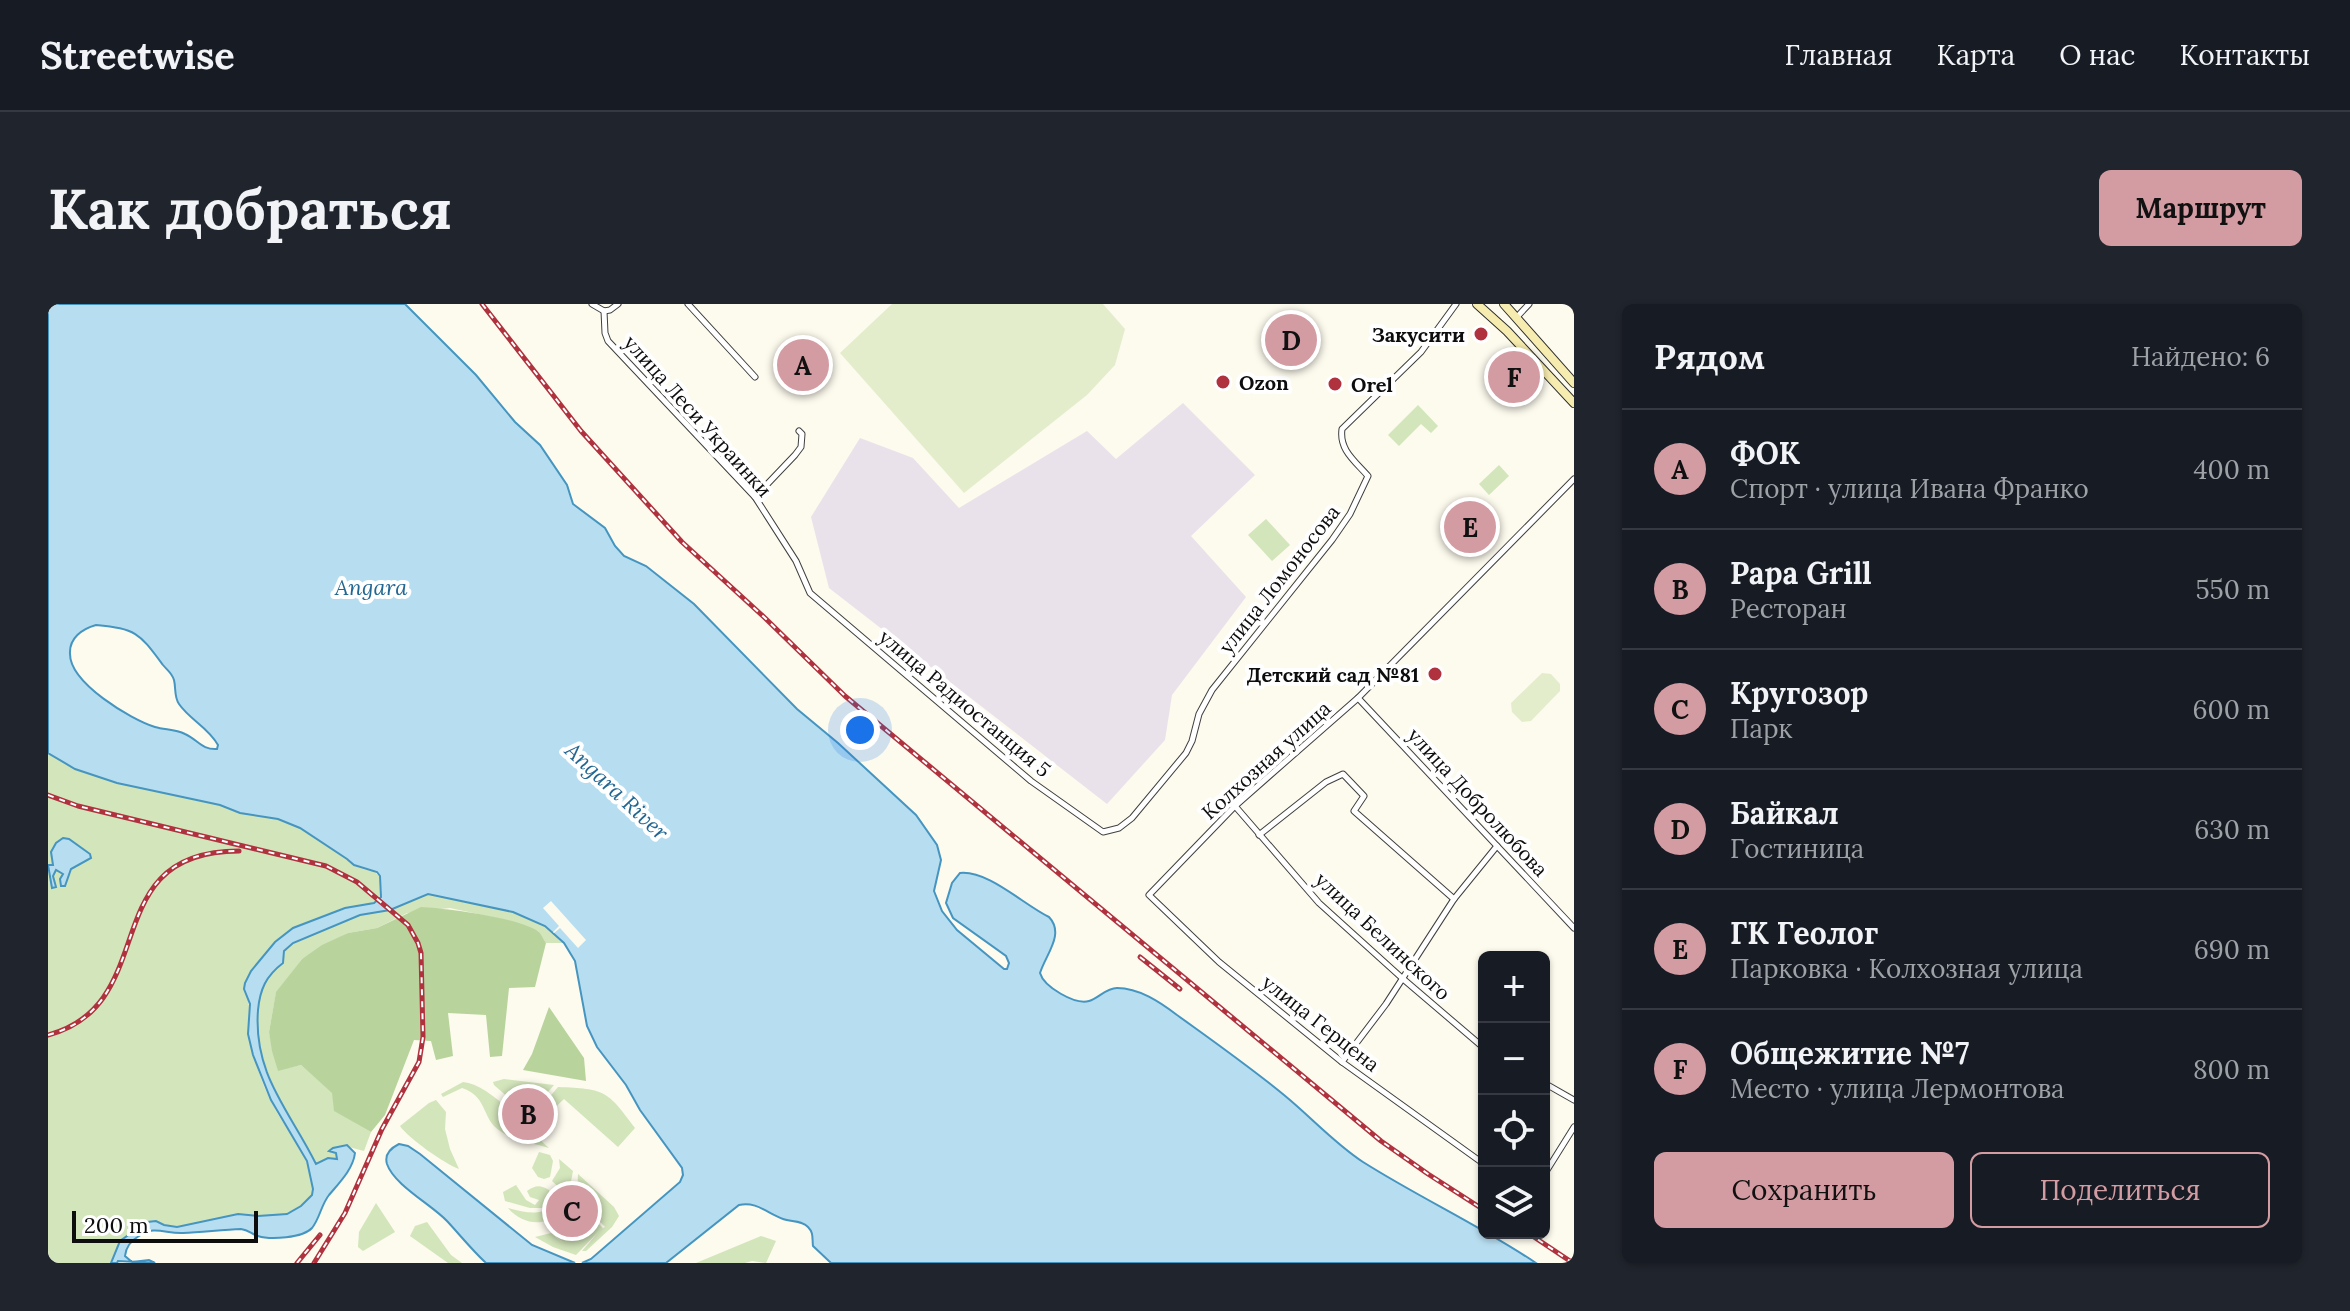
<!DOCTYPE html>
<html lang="ru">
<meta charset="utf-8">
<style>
:root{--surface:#171b24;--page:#20242c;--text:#f1f3f6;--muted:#9ea1a6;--line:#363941;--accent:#d39ca3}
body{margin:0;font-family:Lora,serif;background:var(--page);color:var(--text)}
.controls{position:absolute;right:24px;bottom:24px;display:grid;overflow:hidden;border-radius:12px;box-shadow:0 2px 6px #0004}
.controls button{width:72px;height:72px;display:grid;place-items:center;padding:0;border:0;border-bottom:2px solid var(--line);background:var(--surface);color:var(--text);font:40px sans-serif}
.scale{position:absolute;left:24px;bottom:20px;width:186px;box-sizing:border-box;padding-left:8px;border:4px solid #0d0d0d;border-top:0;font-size:22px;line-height:28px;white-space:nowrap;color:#0d0d0d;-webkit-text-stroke:6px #fff;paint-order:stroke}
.you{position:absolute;left:812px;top:426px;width:28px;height:28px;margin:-20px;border:6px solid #fff;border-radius:50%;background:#1a73e8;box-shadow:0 0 0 12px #1a73e833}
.badge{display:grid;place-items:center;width:52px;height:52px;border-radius:50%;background:var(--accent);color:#111;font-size:26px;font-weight:700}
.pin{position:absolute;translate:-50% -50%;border:4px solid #fff;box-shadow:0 2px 8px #0006}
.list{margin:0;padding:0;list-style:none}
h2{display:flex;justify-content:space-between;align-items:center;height:104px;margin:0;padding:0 32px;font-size:34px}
h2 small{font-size:26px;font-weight:400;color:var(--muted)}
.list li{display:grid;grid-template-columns:52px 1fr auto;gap:24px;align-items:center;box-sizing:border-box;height:120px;padding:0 32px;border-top:2px solid var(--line)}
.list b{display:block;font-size:30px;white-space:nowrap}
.list p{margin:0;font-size:26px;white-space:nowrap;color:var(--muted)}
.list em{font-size:26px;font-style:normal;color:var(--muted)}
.actions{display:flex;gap:16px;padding:24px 32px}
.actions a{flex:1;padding:18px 0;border:2px solid var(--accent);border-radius:12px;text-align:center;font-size:28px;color:var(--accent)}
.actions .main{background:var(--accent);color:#111}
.icon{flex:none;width:44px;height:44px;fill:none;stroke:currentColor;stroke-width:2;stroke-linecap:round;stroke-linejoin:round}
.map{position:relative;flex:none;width:1526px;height:959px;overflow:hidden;border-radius:12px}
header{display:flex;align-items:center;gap:48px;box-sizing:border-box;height:112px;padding:0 40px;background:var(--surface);border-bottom:2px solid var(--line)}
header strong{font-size:38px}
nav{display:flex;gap:44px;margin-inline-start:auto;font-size:28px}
.intro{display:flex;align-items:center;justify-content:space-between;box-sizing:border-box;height:192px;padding:0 48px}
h1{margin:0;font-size:56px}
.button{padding:20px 36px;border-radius:12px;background:var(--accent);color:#111;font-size:28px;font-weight:700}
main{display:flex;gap:48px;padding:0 48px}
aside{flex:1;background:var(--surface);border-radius:12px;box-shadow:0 2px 6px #0004}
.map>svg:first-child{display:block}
.industrial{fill:#e9e2eb}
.green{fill:#d3e5bb}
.forest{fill:#b8d49c}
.pitch{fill:#e3edcc}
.water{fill:#b7def0;stroke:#4595c0;stroke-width:2;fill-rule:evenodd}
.pier{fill:#fdfaee}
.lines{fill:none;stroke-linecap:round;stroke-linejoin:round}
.street-casing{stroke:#404040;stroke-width:7}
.secondary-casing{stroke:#2f2f2f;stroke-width:10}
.street{stroke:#fff;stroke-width:5}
.secondary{stroke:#f7ecaf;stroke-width:8}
.rail-casing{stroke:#af323e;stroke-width:5}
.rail{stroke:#fff;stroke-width:2;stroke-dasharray:6;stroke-linecap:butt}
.poi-dot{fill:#af323e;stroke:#fff;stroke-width:3}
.labels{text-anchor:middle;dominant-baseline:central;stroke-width:8;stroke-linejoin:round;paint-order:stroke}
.poi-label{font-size:20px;font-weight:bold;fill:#0d0d0d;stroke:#fff;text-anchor:end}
.street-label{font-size:20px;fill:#0d0d0d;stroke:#fff}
.water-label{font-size:22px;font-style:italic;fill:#226792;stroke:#fff}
</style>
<header>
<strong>Streetwise</strong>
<nav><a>Главная</a><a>Карта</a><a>О нас</a><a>Контакты</a></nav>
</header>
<div class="intro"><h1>Как добраться</h1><a class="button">Маршрут</a></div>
<main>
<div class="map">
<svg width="1526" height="959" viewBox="0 0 1526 959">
<rect width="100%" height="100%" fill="#fdfaee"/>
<path class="industrial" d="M 1135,99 L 1207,171 L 1143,232 L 1198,293 L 1124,391 L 1117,436 L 1059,500 L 781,284 L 763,213 L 812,134 L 865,154 L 911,204 L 1039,127 L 1068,155 Z"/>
<g class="green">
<path d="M 1370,101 L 1390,122 L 1383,129 L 1373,120 L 1351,142 L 1340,131 Z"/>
<path d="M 1451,161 L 1461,172 L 1441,191 L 1431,180 Z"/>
<path d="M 1218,215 L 1242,241 L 1224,257 L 1200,231 Z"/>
<path d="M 0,449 L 27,465 L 69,479 L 172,501 L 192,509 L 230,515 L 252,524 L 300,555 L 306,562 L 318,566 L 326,567 L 331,572 L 334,589 L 330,596 C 320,601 310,601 300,604 C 253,616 214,639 196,685 C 206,705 199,728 205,750 C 211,771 220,794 231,812 C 239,825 248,836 254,849 C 259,858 269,879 264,890 C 253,916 214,911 192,913 C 184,914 176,914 168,915 C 147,918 129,928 108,917 C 86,926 69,935 63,959 L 0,959 Z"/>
<path d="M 380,590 L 465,608 L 497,622 L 516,639 L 498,639 L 490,627 L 458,616 L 402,604 L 359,609 L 329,624 L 300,629 L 254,655 L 228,689 L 221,728 L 230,766 L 253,761 L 285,789 L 287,807 L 323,828 L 316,847 C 303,844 293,838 281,847 L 288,849 L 289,855 L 280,854 L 268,860 C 243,810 205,766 210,706 C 212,685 218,672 235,659 L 237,646 L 245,639 L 312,611 L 342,606 Z"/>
<path d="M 456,775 L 506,781 L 486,804 L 479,799 L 471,803 L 446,781 L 445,778 Z"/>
<path d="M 415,778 C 442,780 480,825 501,844 C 484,839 458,835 446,822 C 434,808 437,792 414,784 L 395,793 L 393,790 Z"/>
<path d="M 510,783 C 557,785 559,786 587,824 L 570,843 L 516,795 L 488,822 L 483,815 Z"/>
<path d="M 388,796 L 398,808 L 397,825 L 402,845 L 411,865 C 397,860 360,834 352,822 L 381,799 Z"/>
<path d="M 491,848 L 502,851 L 505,857 L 502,873 L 496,875 L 490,873 L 484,864 Z"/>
<path d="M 511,855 L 525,867 L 520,893 L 514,906 C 515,893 514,885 504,877 L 512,864 Z"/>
<path d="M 530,870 L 566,903 L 571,912 L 564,923 L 538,947 L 534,947 L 552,926 L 528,951 L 505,943 L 487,933 L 503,929 L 515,939 L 501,925 L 527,897 L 555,924 L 557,923 L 529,894 Z"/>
<path d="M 468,881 L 478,896 L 487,901 L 491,896 L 482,893 L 479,887 C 488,881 492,881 501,886 L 503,895 L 494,904 L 482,904 L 457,897 L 455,888 Z"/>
<path d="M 509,886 C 521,920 481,929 460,904 C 483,910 503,915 509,886 Z"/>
<path d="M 328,899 L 347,928 L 315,947 L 310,943 L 311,928 Z"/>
<path d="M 379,918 L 403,951 L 414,959 L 400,959 L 362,932 L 367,922 Z"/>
<path d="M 713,932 L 728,937 L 718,959 L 704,957 L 697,959 L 648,959 Z"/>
</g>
<g class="forest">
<path d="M 373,603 C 396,604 474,614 491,628 C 494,631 495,635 498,639 L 487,683 L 461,684 L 454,752 L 442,753 L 438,711 L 400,709 L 405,752 L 388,756 L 383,737 L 366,736 L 337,811 L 323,828 L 286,807 L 284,789 L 253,761 L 230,767 L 224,747 L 221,728 L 228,688 L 254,655 L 274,641 L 300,629 L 329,624 Z"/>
<path d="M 501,703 L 536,754 L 538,777 L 475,766 L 484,750 Z"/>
</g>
<g class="pitch">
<path d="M 844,0 L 1055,0 L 1077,25 L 1067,61 L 1039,91 L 916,189 L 792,49 Z"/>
<path d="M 1494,369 L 1503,370 L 1512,380 L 1512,387 L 1483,417 L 1474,418 L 1464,408 L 1463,399 Z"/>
</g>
<g class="water">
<path d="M 0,0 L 357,0 L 428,71 L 467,118 L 492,141 L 519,181 L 525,200 L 557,224 L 567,242 L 576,252 L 598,262 L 646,300 L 749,405 L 790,439 L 868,511 L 889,541 L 893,556 L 886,587 L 894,607 L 909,626 L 956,665 L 959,665 L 961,659 L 958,652 L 905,614 L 898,599 L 904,579 L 912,569 C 940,566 976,601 1001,613 C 1017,630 998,650 992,669 C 996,683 1027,701 1041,697 C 1051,694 1058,684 1069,684 C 1091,684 1112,698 1129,711 C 1165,737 1202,763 1236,791 C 1263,813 1286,839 1315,858 C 1372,894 1433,922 1488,959 L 783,959 L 765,942 C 764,935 766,929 760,923 C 754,916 743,918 735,915 C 719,909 708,897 691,901 L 618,959 L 534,959 L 543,955 L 632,878 L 635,871 L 634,864 L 592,806 L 578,781 L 549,743 L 539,722 L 527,657 L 516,639 L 497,622 L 465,608 L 380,590 L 342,606 L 312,611 L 245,639 L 236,647 L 235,659 C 218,672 212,685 210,706 C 205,771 242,807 268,860 L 280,854 L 289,855 L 288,849 L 281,847 L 285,844 L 299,841 L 307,849 C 305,865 292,878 281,891 C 273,901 272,914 264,924 C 255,934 222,936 210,932 C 203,930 201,926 193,925 C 174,926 154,928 135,929 C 118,930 106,921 91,932 C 82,937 78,943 77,952 L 84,958 L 101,956 L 107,959 L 70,957 L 69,959 L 63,959 L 72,937 L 99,918 L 108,917 L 116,921 L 129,923 L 190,910 L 210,912 L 239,910 L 253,902 L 264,891 L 265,885 L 259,857 L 223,796 L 205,751 L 200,730 L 202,700 L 196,685 L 197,679 L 203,667 L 227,638 L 245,624 L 297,604 L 326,599 L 333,593 L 332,572 L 329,568 L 306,561 L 299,555 L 252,524 L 230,515 L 192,509 L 172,501 L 69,479 L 27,465 L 0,449 ZM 48,321 C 89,325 91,329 115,361 C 119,366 124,369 126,376 C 128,384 126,393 131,400 C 142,416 160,423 170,441 L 169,445 C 154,446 150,436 137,430 C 127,425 117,426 107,423 C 82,415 22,379 22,350 C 21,334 34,325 48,321 Z"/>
<path d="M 15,534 L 21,535 L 42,550 L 43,554 L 23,565 L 17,582 L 13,582 L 12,575 L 15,570 L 8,566 L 5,572 L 8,583 L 4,584 L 0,561 L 5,561 L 3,548 L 8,539 Z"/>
<path d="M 351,840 L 360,842 L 372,850 L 484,941 L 527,959 L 438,959 C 424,946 412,931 399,917 C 384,901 346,881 339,860 C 336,850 343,844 351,840 Z"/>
</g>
<path class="pier" d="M 503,597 L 538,636 L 530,644 L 512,624 L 506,629 L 505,628 L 511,622 L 495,604 Z"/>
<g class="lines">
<defs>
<g id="street">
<path d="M 544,0 L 556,7"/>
<path d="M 640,0 L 707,73"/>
<path d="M 556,7 L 557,29 L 560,37 L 707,193 L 748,257 L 762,289 L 983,477 L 1055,528 L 1071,524 L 1084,514 L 1138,449 L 1144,437 L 1151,410 L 1164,386 L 1284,236 L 1302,210 L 1320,172 C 1307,157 1291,146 1294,125 L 1373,48 L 1408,0"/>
<path d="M 556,7 L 562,6 L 570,0"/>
<path d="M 1468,14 L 1481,0"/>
<path d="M 707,193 L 747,151 L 753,143 L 754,130 L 751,127"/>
<path d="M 1310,394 L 1526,624"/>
<path d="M 1187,502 L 1271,599 L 1354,674 L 1436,744"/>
<path d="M 1211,531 L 1278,478 L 1295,470 L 1316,492 L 1306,507 L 1406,595"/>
<path d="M 1294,758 L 1338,700 L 1406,595 L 1449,542"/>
<path d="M 1496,779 L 1526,796"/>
<path d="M 1436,860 L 1294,758 L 1171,658 L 1101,591 L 1187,502 L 1310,394 L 1526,175"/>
<path d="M 1496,871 L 1526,823"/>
</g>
<g id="secondary">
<path d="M 1429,0 L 1459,27 L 1526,99"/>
<path d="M 1456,0 L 1526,79"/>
</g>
</defs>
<use href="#street" class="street-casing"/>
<use href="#secondary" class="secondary-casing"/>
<use href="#street" class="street"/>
<use href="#secondary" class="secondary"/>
<defs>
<g id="rail">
<path d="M 434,0 L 533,127 L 634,238 L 717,314 L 797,392 L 1333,837 L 1380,870 L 1436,906"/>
<path d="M 0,491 L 30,502 L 278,562 L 309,578 L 360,621 L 370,639 L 373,649 L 375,733 L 371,758 L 334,825 L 297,909 L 266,959"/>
<path d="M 1092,653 L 1132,685"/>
<path d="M 0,731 C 116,700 45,547 191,547"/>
<path d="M 1480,929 L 1525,959"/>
<path d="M 249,959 L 272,931"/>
</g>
</defs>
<use href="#rail" class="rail-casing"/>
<use href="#rail" class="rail"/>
</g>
<g class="poi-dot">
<circle cx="1433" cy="30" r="8"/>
<circle cx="1175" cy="78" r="8"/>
<circle cx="1287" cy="80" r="8"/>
<circle cx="1387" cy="370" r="8"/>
</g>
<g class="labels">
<g class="poi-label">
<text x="1417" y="30">Закусити</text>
<text x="1191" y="78" text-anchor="start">Ozon</text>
<text x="1303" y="80" text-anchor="start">Orel</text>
<text x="1371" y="370">Детский сад №81</text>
</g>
<g class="street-label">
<text transform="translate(650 112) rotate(48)">улица Леси Украинки</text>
<text transform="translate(1231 275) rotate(-52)">улица Ломоносова</text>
<text transform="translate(917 399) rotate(40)">улица Радиостанция 5</text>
<text transform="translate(1218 456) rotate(-42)">Колхозная улица</text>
<text transform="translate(1430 498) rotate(47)">улица Добролюбова</text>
<text transform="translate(1335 632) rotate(43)">улица Белинского</text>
<text transform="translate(1273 719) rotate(38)">улица Герцена</text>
</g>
<g class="water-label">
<text x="323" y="283">Angara</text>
<text transform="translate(569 487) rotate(43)">Angara River</text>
</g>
</g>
</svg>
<div class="controls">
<button>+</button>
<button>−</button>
<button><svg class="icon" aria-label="locate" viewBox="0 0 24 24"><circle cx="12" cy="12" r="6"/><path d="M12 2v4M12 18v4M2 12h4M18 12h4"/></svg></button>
<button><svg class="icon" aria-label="layers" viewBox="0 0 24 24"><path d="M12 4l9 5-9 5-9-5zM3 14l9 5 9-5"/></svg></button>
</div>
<div class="scale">200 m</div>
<div class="you"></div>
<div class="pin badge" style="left:755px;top:61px">A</div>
<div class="pin badge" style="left:480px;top:810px">B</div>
<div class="pin badge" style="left:524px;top:907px">C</div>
<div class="pin badge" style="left:1243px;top:36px">D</div>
<div class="pin badge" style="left:1422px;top:223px">E</div>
<div class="pin badge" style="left:1466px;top:73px">F</div>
</div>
<aside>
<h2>Рядом<small>Найдено: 6</small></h2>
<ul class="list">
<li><span class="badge">A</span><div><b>ФОК</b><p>Спорт · улица Ивана Франко</p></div><em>400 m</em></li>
<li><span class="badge">B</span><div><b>Papa Grill</b><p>Ресторан</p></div><em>550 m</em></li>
<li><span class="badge">C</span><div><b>Кругозор</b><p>Парк</p></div><em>600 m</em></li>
<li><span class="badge">D</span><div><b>Байкал</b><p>Гостиница</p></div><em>630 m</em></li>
<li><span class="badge">E</span><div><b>ГК Геолог</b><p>Парковка · Колхозная улица</p></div><em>690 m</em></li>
<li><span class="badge">F</span><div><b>Общежитие №7</b><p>Место · улица Лермонтова</p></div><em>800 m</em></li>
</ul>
<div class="actions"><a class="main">Сохранить</a><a>Поделиться</a></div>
</aside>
</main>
